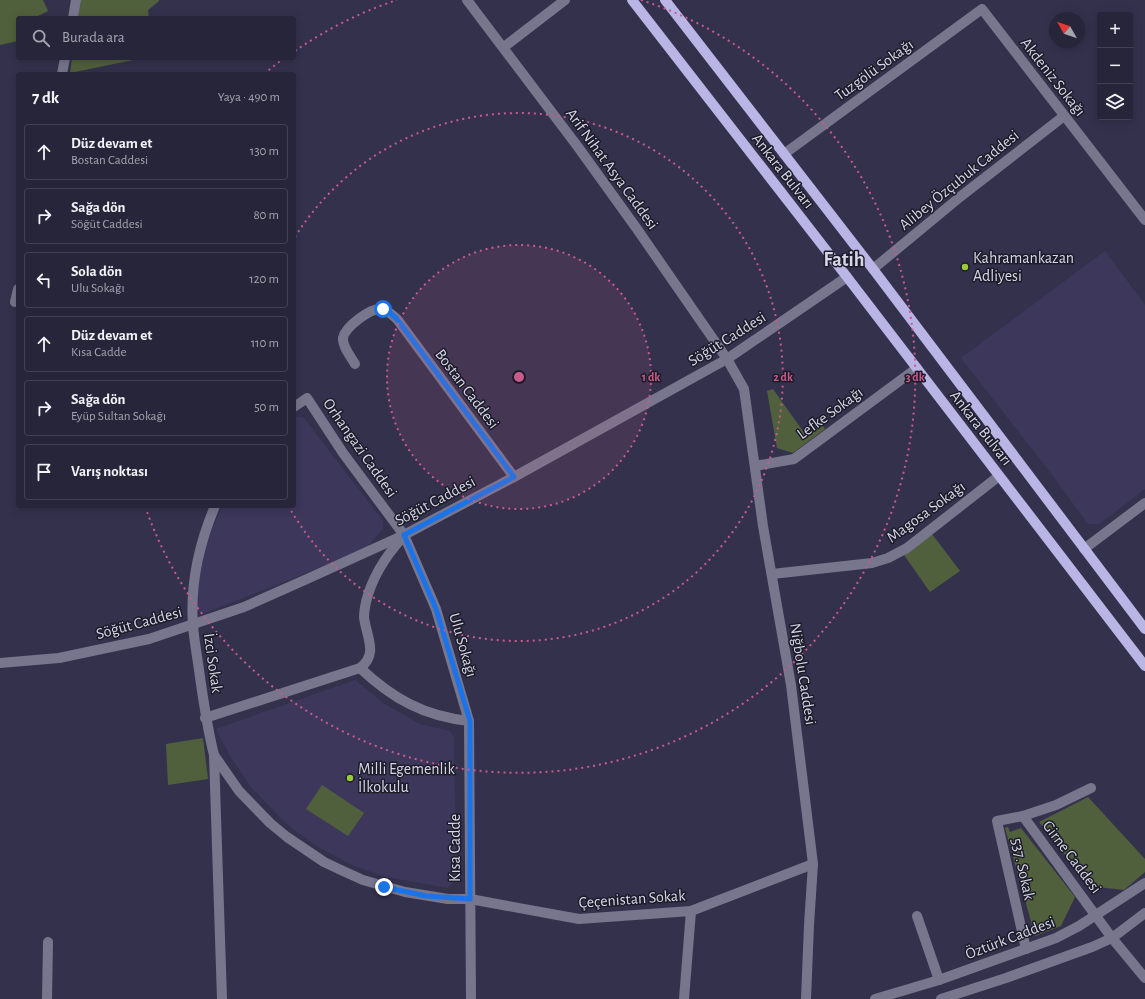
<!DOCTYPE html>
<html lang="tr">
<meta charset="utf-8">
<style>
:root{--surface:#27253a;--page:#2f2d42;--text:#f1f3f6;--muted:#a4a5af;--line:#434254}
body{margin:0;font-family:"Alegreya Sans",sans-serif;background:var(--page);color:var(--text)}
.controls{position:absolute;right:12px;top:12px;display:grid;overflow:hidden;border-radius:4px;box-shadow:0 2px 10px #0003}
.controls button{width:36px;height:36px;display:grid;place-items:center;padding:0;border:0;border-bottom:1px solid var(--line);background:var(--surface);color:var(--text);font:20px sans-serif}
.compass{position:absolute;left:1049px;top:12px;width:36px;height:36px;border-radius:50%;background:var(--surface);box-shadow:0 2px 10px #0003;rotate:310deg}
.stop{position:absolute;width:12px;height:12px;margin:-9px;border:3px solid #1a73e8;border-radius:50%;background:#fff}
.stop.end{background:#1a73e8;border-color:#fff;box-shadow:0 1px 4px #0008}
.list{margin:0;padding:0;list-style:none}
h2{display:flex;justify-content:space-between;align-items:center;height:52px;margin:0;padding:0 16px;font-size:17px}
h2 small{font-size:13px;font-weight:400;color:var(--muted)}
.list li{display:grid;grid-template-columns:26px 1fr auto;gap:12px;align-items:center;box-sizing:border-box;height:56px;margin:0 8px 8px;padding:0 8px;border:1px solid var(--line);border-radius:4px}
.list b{display:block;font-size:15px;white-space:nowrap}
.list p{margin:0;font-size:13px;white-space:nowrap;color:var(--muted)}
.list em{font-size:13px;font-style:normal;color:var(--muted)}
.icon{flex:none;width:22px;height:22px;fill:none;stroke:currentColor;stroke-width:2;stroke-linecap:round;stroke-linejoin:round}
.map{position:relative;flex:none;width:1145px;height:999px;overflow:hidden}
.search{position:absolute;background:var(--surface);box-shadow:0 2px 10px #0003;left:16px;top:16px;width:280px;height:44px;display:flex;align-items:center;gap:10px;box-sizing:border-box;padding:0 14px;border-radius:4px;color:var(--muted);font-size:15px}
.panel{position:absolute;background:var(--surface);box-shadow:0 2px 10px #0003;left:16px;top:72px;width:280px;height:436px;border-radius:4px}
.map>svg:first-child{display:block}
.built{fill:#3d385b}
.green{fill:#51603c}
.lines{fill:none;stroke-linecap:round;stroke-linejoin:round}
.minor{stroke:#78768d;stroke-width:10}
.major{stroke:#b9b5e5;stroke-width:10}
.route{stroke:#1a73e8;stroke-width:5}
.ring{fill:none;stroke:#c95a8c;stroke-width:2;stroke-dasharray:2 4}
.poi-dot{fill:#97cb38;stroke:#1c1b28;stroke-width:1.5}
.labels{text-anchor:middle;dominant-baseline:central;stroke-width:3;stroke-linejoin:round;paint-order:stroke}
.street-label{font-size:16px;fill:#d7d6e8;stroke:#1c1b28}
.poi-label{font-size:16px;fill:#d7d6e8;stroke:#1c1b28;text-anchor:start}
.district-label{font-size:20px;font-weight:bold;fill:#d7d6e8;stroke:#1c1b28}
.centre{fill:#c95a8c;stroke:#1c1b28;stroke-width:2}
.ring-label{font-size:12px;text-anchor:middle;font-weight:bold;fill:#c95a8c;stroke:#1c1b28;stroke-width:3;stroke-linejoin:round;paint-order:stroke}
</style>
<div class="map">
<svg width="1145" height="999" viewBox="0 0 1145 999">
<rect width="100%" height="100%" fill="#34314d"/>
<g class="built">
<path d="M 1105,251 L 1145,305 L 1145,489 L 1099,524 L 1088,524 L 1050,472 L 961,358 Z"/>
<path d="M 297,417 L 304,418 L 383,521 L 383,528 L 367,548 L 289,580 L 202,614 L 195,608 L 204,553 L 209,536 L 222,506 L 294,506 L 294,418 Z"/>
<path d="M 355,680 L 383,703 L 420,724 L 450,731 L 454,738 L 456,879 L 448,888 L 387,877 L 368,871 L 350,864 L 315,845 L 289,826 L 277,814 L 251,787 L 230,756 L 216,729 Z"/>
</g>
<g class="green">
<path d="M 0,0 L 43,0 L 48,11 L 34,18 L 18,18 L 18,41 L 0,45 Z"/>
<path d="M 81,0 L 159,0 L 159,1 L 148,10 L 149,18 L 78,18 Z"/>
<path d="M 72,58 L 143,58 L 70,73 Z"/>
<path d="M 773,389 L 805,434 L 821,423 L 825,429 L 793,453 L 777,448 L 767,391 Z"/>
<path d="M 932,534 L 960,571 L 930,592 L 904,555 Z"/>
<path d="M 203,738 L 208,779 L 168,785 L 166,744 Z"/>
<path d="M 322,785 L 364,813 L 348,836 L 306,809 Z"/>
<path d="M 1088,797 L 1145,859 L 1145,872 L 1124,890 L 1089,886 L 1039,822 Z"/>
<path d="M 1008,827 L 1010,832 L 1021,828 L 1075,897 L 1061,926 L 1035,936 L 1005,828 Z"/>
</g>
<g class="lines">
<g class="minor">
<path d="M 467,0 L 578,147 L 637,229 L 727,359 L 744,389 L 763,526 L 791,685 L 813,864 L 809,925 L 806,999"/>
<path d="M 73,18 L 76,0"/>
<path d="M 504,47 L 565,0"/>
<path d="M 62,74 L 65,58"/>
<path d="M 784,154 L 982,9 L 1145,220"/>
<path d="M 873,269 L 960,197 L 1064,116"/>
<path d="M 15,302 L 18,289"/>
<path d="M 355,364 C 351,357 342,346 343,338 C 345,327 370,308 381,309 C 388,310 392,315 397,319 L 514,477"/>
<path d="M 294,407 L 307,398 L 343,453 L 404,535 L 436,609 L 469,721 L 471,999"/>
<path d="M 755,466 L 794,459 L 917,368"/>
<path d="M 215,506 C 199,544 190,584 193,625 C 194,640 197,655 199,670 C 203,699 207,727 214,755 L 222,999"/>
<path d="M 1084,549 L 1145,503"/>
<path d="M 772,574 L 872,563 L 888,558 L 907,548 L 999,476"/>
<path d="M 0,663 L 59,658 L 149,639 L 244,607 L 307,579 L 404,535 L 514,477 L 727,359 L 847,277"/>
<path d="M 360,668 C 393,699 424,716 469,721"/>
<path d="M 205,718 L 360,668 C 379,654 366,636 364,617 C 364,612 365,607 366,602 C 372,577 385,557 402,538"/>
<path d="M 214,755 L 239,791 L 270,823 L 287,837 L 324,862 L 343,871 L 363,880 L 405,892 L 448,899 L 470,899 L 579,919 L 691,911 L 813,864"/>
<path d="M 1023,816 L 1112,938 L 1145,978"/>
<path d="M 917,916 L 939,980"/>
<path d="M 1026,949 L 997,821 L 1023,816 L 1056,805 L 1091,788"/>
<path d="M 47,999 L 48,942"/>
<path d="M 684,999 L 691,911"/>
<path d="M 875,999 L 939,980 L 1056,938 L 1079,926 L 1145,883"/>
<path d="M 941,999 L 1006,978 L 1092,947 L 1112,938 L 1145,913"/>
</g>
<g class="major">
<path d="M 632,0 L 847,277 L 1145,666"/>
<path d="M 665,0 L 873,269 L 1145,629"/>
</g>
</g>
<g class="lines">
<path class="route" d="M 383,309 L 389,312 L 397,319 L 514,477 L 404,535 L 436,609 L 470,721 L 470,899 L 426,896 L 384,887"/>
</g>
<circle cx="519" cy="377" r="132" fill="#c95a8c" fill-opacity=".12"/>
<g class="ring">
<circle cx="519" cy="377" r="132"/>
<path d="M295 237A264 264 0 1 1 289 507"/>
<path d="M264 74A396 396 0 0 1 283 59M295 51A396 396 0 0 1 397 0M641 0A396 396 0 1 1 146 509"/>
</g>
<g class="poi-dot">
<circle cx="965" cy="267" r="4"/>
<circle cx="350" cy="778" r="4"/>
</g>
<g class="labels">
<g class="street-label">
<text transform="translate(874 70) rotate(-36)">Tuzgölü Sokağı</text>
<text transform="translate(1053 77) rotate(52)">Akdeniz Sokağı</text>
<text transform="translate(612 169) rotate(54)">Arif Nihat Asya Caddesi</text>
<text transform="translate(783 171) rotate(52)">Ankara Bulvarı</text>
<text transform="translate(959 180) rotate(-39)">Alibey Özçubuk Caddesi</text>
<text transform="translate(727 339) rotate(-32)">Söğüt Caddesi</text>
<text transform="translate(467 389) rotate(53)">Bostan Caddesi</text>
<text transform="translate(830 413) rotate(-36)">Lefke Sokağı</text>
<text transform="translate(981 428) rotate(52)">Ankara Bulvarı</text>
<text transform="translate(360 448) rotate(55)">Orhangazi Caddesi</text>
<text transform="translate(435 501) rotate(-28)">Söğüt Caddesi</text>
<text transform="translate(926 512) rotate(-36)">Magosa Sokağı</text>
<text transform="translate(139 623) rotate(-15)">Söğüt Caddesi</text>
<text transform="translate(463 645) rotate(74)">Ulu Sokağı</text>
<text transform="translate(213 663) rotate(82)">İzci Sokak</text>
<text transform="translate(803 674) rotate(81)">Niğbolu Caddesi</text>
<text transform="translate(455 848) rotate(-90)">Kısa Cadde</text>
<text transform="translate(1072 857) rotate(53)">Girne Caddesi</text>
<text transform="translate(1023 869) rotate(78)">537. Sokak</text>
<text transform="translate(632 899) rotate(-4)">Çeçenistan Sokak</text>
<text transform="translate(1010 938) rotate(-21)">Öztürk Caddesi</text>
</g>
<g class="poi-label">
<text x="973" y="258">Kahramankazan<tspan x="973" dy="18">Adliyesi</tspan></text>
<text x="358" y="769">Milli Egemenlik<tspan x="358" dy="18">İlkokulu</tspan></text>
</g>
<g class="district-label">
<text x="844" y="260">Fatih</text>
</g>
</g>
<circle cx="519" cy="377" r="6" class="centre"/>
<g class="ring-label">
<text x="651" y="381">1 dk</text>
<text x="783" y="381">2 dk</text>
<text x="915" y="381">3 dk</text>
</g>
</svg>
<div class="controls">
<button>+</button>
<button>−</button>
<button><svg class="icon" aria-label="layers" viewBox="0 0 24 24"><path d="M12 4l9 5-9 5-9-5zM3 14l9 5 9-5"/></svg></button>
</div>
<svg class="compass" viewBox="-18 -18 36 36"><path d="M0-13l5 13h-10z" fill="#e53935"/><path d="M0 13l5-13h-10z" fill="#a4a5af"/></svg>
<div class="stop" style="left:383px;top:309px"></div>
<div class="stop end" style="left:384px;top:887px"></div>
<div class="search"><svg class="icon" aria-label="search" viewBox="0 0 24 24"><circle cx="10" cy="10" r="6"/><path d="M15 15l6 6"/></svg>Burada ara</div>
<section class="panel">
<h2>7 dk<small>Yaya · 490 m</small></h2>
<ul class="list">
<li><svg class="icon" aria-label="ahead" viewBox="0 0 24 24"><path d="M12 20V5M6 11l6-6 6 6"/></svg><div><b>Düz devam et</b><p>Bostan Caddesi</p></div><em>130 m</em></li>
<li><svg class="icon" aria-label="right" viewBox="0 0 24 24"><path d="M7 20v-9h11M14 6l5 5-5 5"/></svg><div><b>Sağa dön</b><p>Söğüt Caddesi</p></div><em>80 m</em></li>
<li><svg class="icon" aria-label="left" viewBox="0 0 24 24"><path d="M17 20v-9H6M10 6l-5 5 5 5"/></svg><div><b>Sola dön</b><p>Ulu Sokağı</p></div><em>120 m</em></li>
<li><svg class="icon" aria-label="ahead" viewBox="0 0 24 24"><path d="M12 20V5M6 11l6-6 6 6"/></svg><div><b>Düz devam et</b><p>Kısa Cadde</p></div><em>110 m</em></li>
<li><svg class="icon" aria-label="right" viewBox="0 0 24 24"><path d="M7 20v-9h11M14 6l5 5-5 5"/></svg><div><b>Sağa dön</b><p>Eyüp Sultan Sokağı</p></div><em>50 m</em></li>
<li><svg class="icon" aria-label="arrive" viewBox="0 0 24 24"><path d="M6 21V4h12l-3 4 3 4H6"/></svg><div><b>Varış noktası</b></div></li>
</ul>
</section>
</div>
